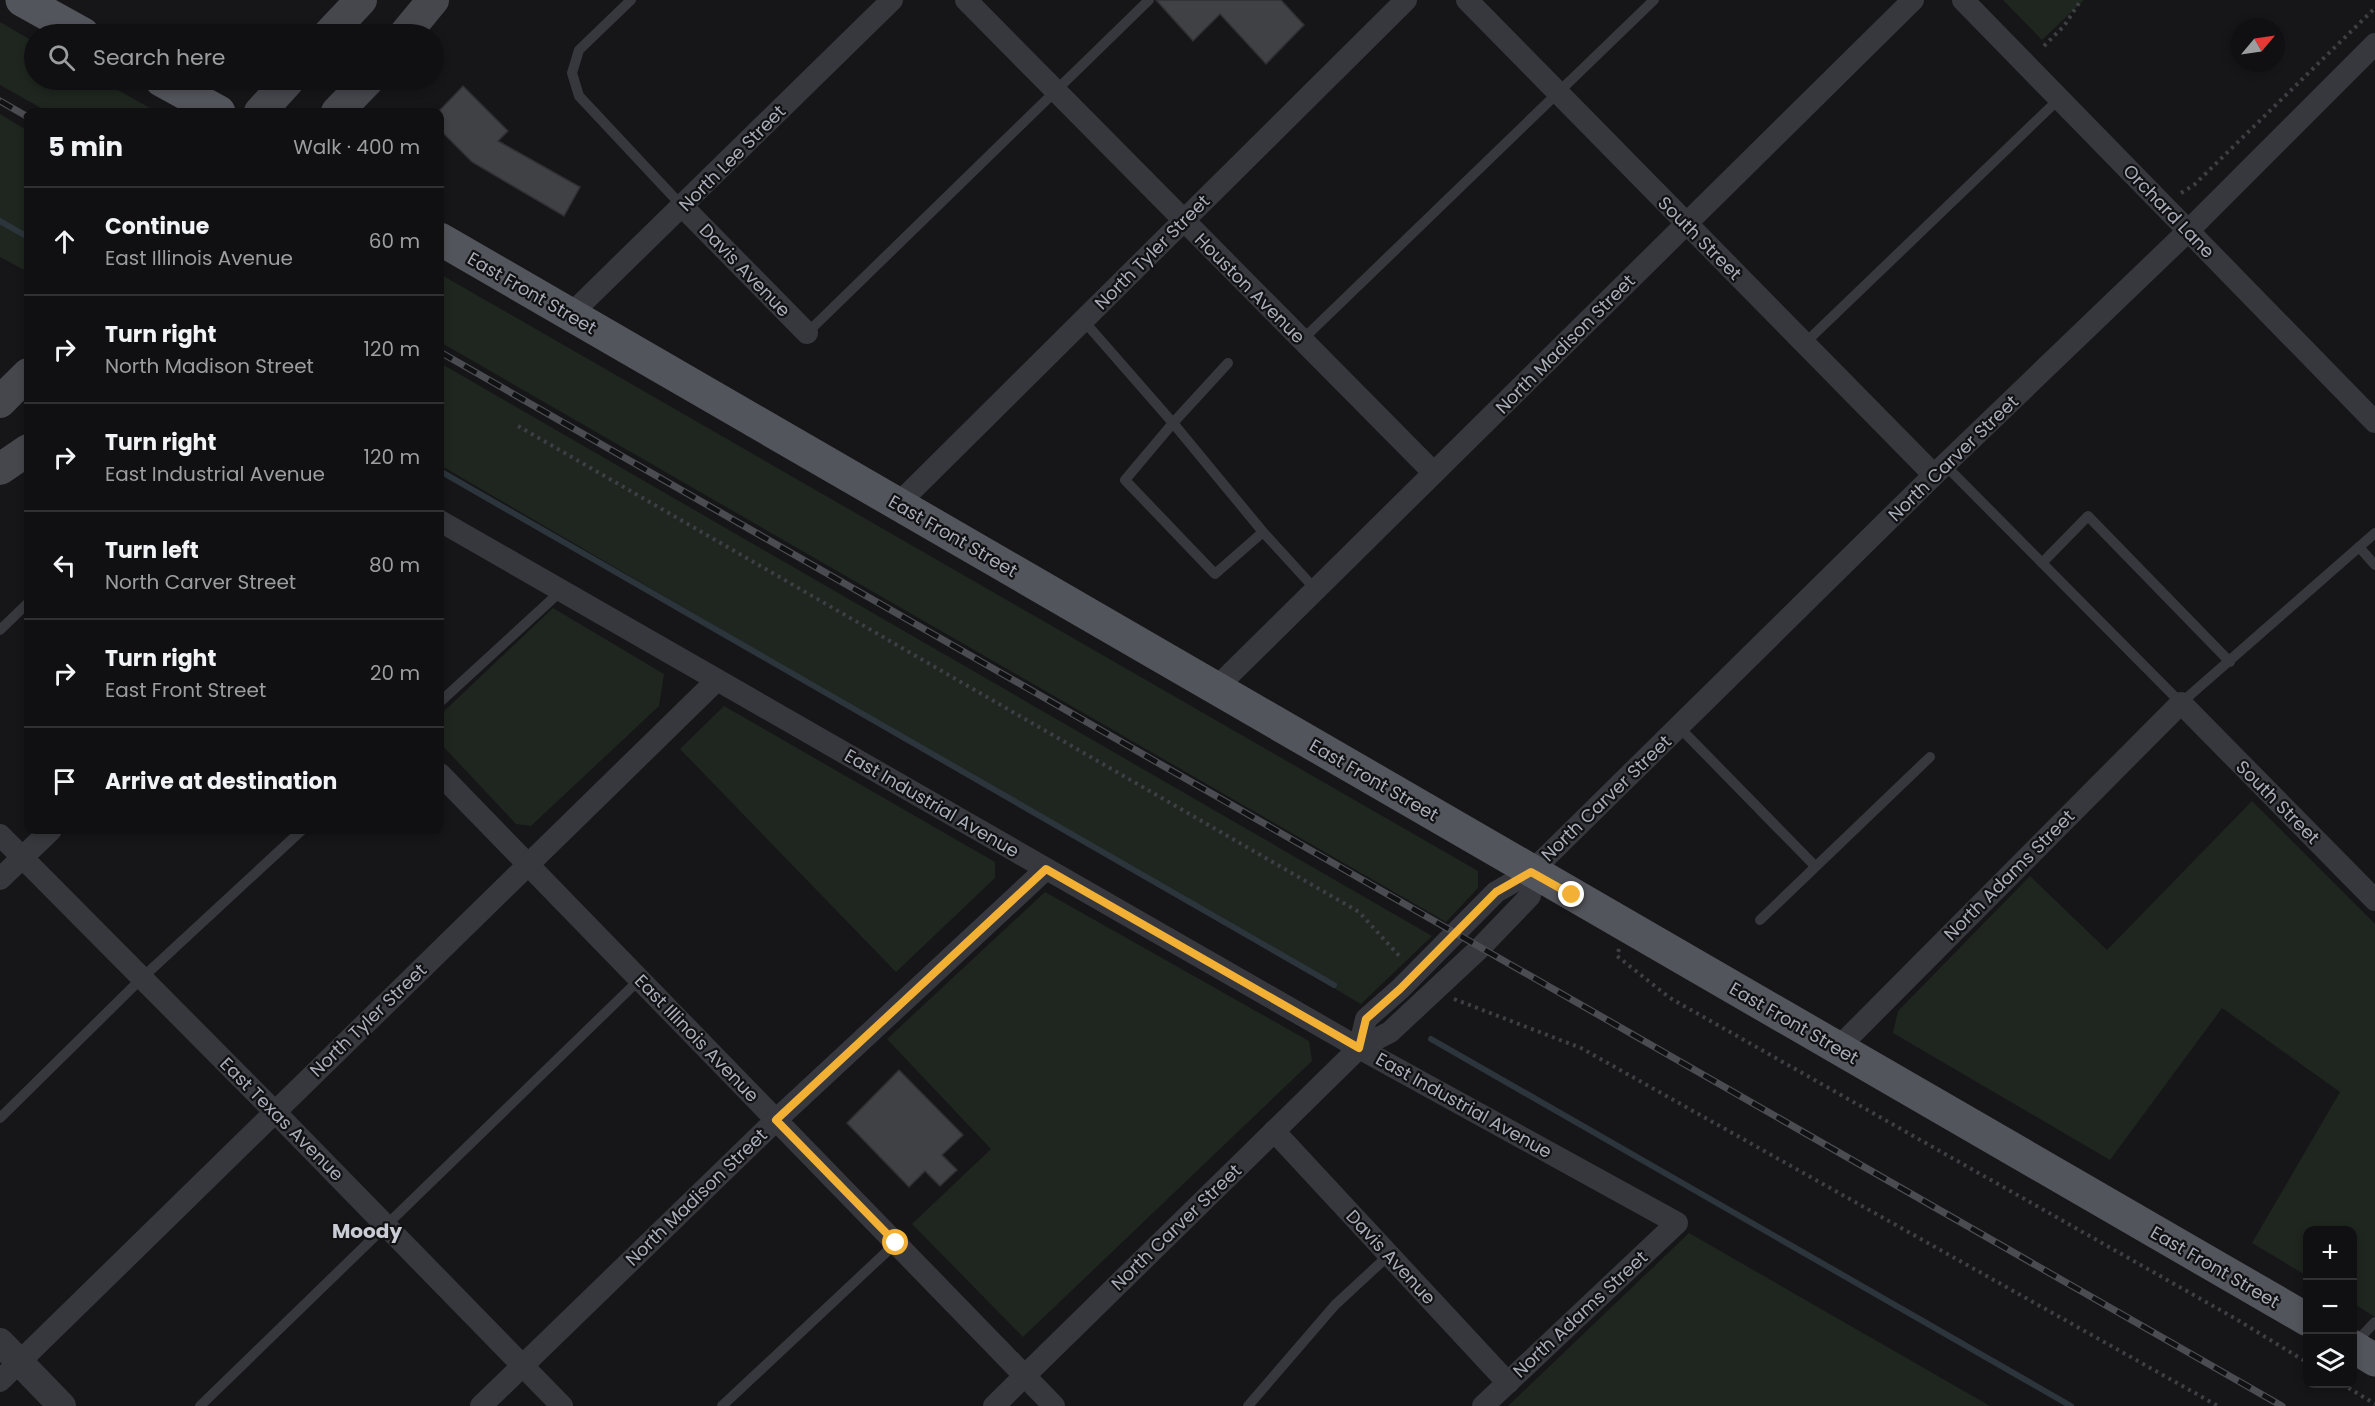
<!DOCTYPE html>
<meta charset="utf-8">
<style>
:root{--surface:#101012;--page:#1e1e20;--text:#f1f3f6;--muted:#9c9d9f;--line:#303032}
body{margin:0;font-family:Poppins,sans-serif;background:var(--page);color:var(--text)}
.controls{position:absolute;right:18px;bottom:18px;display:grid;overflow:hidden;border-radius:12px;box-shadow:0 3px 9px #0003}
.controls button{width:54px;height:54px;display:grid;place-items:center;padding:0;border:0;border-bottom:2px solid var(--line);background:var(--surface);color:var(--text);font:30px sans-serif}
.compass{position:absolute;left:2231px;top:18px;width:54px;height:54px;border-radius:50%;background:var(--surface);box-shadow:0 3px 9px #0003;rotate:61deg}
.stop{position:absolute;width:18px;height:18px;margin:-14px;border:4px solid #f2b134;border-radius:50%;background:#fff}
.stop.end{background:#f2b134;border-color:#fff;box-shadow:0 2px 6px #0008}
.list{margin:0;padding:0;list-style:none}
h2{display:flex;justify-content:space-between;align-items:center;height:78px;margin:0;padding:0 24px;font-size:26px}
h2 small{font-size:20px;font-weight:400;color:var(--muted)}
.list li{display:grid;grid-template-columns:39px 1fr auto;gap:18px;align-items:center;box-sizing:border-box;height:108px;padding:0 24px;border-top:2px solid var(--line)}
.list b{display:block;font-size:22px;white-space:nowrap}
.list p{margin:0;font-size:20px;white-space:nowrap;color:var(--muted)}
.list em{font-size:20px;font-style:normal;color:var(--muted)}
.icon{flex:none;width:33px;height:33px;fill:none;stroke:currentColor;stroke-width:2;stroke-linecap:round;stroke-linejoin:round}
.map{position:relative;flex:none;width:2375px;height:1406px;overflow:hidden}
.search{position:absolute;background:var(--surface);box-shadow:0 3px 9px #0003;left:24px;top:24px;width:420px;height:66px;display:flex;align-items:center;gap:15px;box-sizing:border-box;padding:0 21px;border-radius:33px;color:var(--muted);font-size:22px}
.panel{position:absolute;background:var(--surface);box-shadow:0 3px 9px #0003;left:24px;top:108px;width:420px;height:726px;border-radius:12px}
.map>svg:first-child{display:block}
.green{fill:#1e261f}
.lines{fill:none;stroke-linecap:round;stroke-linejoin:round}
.stream{stroke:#2c353c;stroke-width:6}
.building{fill:#404145;stroke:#303034;stroke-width:1.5}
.path{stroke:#3d3f44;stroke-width:4;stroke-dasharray:3 4.5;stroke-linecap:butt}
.service{stroke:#37383d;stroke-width:10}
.minor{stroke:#37383d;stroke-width:22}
.tertiary{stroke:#37383d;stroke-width:28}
.secondary{stroke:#45474d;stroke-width:32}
.primary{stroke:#53555c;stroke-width:33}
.rail-casing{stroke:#4a4c52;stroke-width:7}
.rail{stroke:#111113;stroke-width:4.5;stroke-dasharray:14;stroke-linecap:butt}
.route{stroke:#f2b134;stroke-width:8}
.labels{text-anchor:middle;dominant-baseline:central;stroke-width:4.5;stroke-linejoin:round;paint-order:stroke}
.street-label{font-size:18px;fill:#a8adb8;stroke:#111113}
.neighbourhood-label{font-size:20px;font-weight:bold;fill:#c9ccd4;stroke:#111113}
</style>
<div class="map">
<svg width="2375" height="1406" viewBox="0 0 2375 1406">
<rect width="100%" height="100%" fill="#161618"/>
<g class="green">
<path d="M 2003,0 L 2084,0 L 2042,40 Z"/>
<path d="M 0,22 L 34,42 L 34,80 L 100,80 L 157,112 L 48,112 L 0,85 Z"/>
<path d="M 0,114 L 28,131 L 28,272 L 0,257 Z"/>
<path d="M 440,274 L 1478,871 L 1478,888 L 1446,922 L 440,342 Z"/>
<path d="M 440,363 L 1432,936 L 1361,1004 L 440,465 Z"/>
<path d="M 553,608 L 664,674 L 659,706 L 531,826 L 516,824 L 440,743 L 440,715 Z"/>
<path d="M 724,706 L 995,862 L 995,878 L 896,972 L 680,749 Z"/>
<path d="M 2252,801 L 2375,924 L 2375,1317 L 2353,1303 L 2352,1230 L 2308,1230 L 2307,1276 L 2252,1243 L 2340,1092 L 2222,1008 L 2110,1160 L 1893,1033 L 1898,1011 L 2030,876 L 2107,950 Z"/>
<path d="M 1045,892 L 1309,1041 L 1312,1061 L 1023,1337 L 912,1224 L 991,1149 L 887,1039 Z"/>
<path d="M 1689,1233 L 1990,1406 L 1508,1406 Z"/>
</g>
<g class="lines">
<g class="stream">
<path d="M 0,221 L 28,237"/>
<path d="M 440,471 L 1334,985"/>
<path d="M 1431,1039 L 2071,1406"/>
</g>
</g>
<g class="building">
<path d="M 1156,0 L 1281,0 L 1304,25 L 1266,64 L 1220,14 L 1193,41 Z"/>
<path d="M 463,86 L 508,131 L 498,141 L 580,187 L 564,216 L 472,162 L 440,130 L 440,110 Z"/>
<path d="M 899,1070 L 963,1135 L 942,1155 L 957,1170 L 940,1186 L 925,1171 L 909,1187 L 847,1123 Z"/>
</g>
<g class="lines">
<g class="path">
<path d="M 2044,46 L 2064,26 L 2081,0"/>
<path d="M 2181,193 L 2194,185 L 2375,8"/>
<path d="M 518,426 L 1359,912 L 1402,959"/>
<path d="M 1619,949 L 1617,956 L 1670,998 L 2236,1319 L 2308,1363"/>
<path d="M 1454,999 L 1581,1048 L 2218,1406"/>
<path d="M 2342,1384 L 2375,1404"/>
</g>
<g class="service">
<path d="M 631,0 L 579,50 L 572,73 L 579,96 L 682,206"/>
<path d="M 1083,320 L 1173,423 L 1228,363"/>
<path d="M 807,333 L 1149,0"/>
<path d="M 1302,340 L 1654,0"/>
<path d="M 1804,344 L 2059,99"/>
<path d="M 1945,465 L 2181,703 L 2375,533"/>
<path d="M 1263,532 L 1215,574 L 1125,480 L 1173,423 L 1263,532 L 1316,590"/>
<path d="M 2359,547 L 2375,565"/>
<path d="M 2042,563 L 2088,516 L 2230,662"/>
<path d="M 0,630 L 28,603"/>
<path d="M 440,702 L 561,591"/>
<path d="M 1679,727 L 1815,866"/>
<path d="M 1760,920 L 1930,757"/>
<path d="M 0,1118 L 142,978 L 302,830"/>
<path d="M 2355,1343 L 2375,1322"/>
<path d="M 200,1406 L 639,980"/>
<path d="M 722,1406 L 896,1243"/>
<path d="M 1248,1406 L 1335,1305 L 1389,1255"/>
</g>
<g class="minor">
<path d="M 966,0 L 1434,473"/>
<path d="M 1467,0 L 1934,475"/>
<path d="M 1963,0 L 2375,422"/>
<path d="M 683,207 L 807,333"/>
<path d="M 570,315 L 892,0"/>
<path d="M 898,504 L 1406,0"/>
<path d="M 440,521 L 1359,1048 L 1677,1223 L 1483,1406"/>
<path d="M 1216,688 L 1913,0"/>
<path d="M 440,774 L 1054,1406"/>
<path d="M 0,835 L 274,1111 L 562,1406"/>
<path d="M 0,879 L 51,830"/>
<path d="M 1359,1048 L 1366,1019 L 1400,989 L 1496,892 L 1531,872 L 1934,475 L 2188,231 L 2375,44"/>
<path d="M 1838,1048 L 2181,703 L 2375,900"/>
<path d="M 1274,1131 L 1508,1383"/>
<path d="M 0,1381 L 717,680"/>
<path d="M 481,1406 L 776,1120 L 1046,869"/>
<path d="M 994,1406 L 1359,1048 L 1390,1032 L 1480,948 L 1530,896 L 1531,872"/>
</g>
<path class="tertiary" d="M 0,1342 L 62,1406"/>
<g class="secondary">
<path d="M 329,34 L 361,0"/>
<path d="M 405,34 L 433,0"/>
<path d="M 260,112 L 289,80"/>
<path d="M 337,112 L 368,80"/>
<path d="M 0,402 L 28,374"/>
<path d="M 0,469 L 28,450"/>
</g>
<g class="primary">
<path d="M 22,0 L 83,34"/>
<path d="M 161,80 L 219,112"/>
<path d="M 440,239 L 2308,1320"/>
<path d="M 2352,1346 L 2375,1360"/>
</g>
<defs>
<g id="rail">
<path d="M 0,101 L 28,117"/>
<path d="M 440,352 L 2282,1406"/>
</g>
</defs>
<use href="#rail" class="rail-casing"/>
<use href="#rail" class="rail"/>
</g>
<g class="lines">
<path class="route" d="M 896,1243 L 776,1120 L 1046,869 L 1359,1048 L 1366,1019 L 1400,989 L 1496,892 L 1531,872 L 1572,895"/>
</g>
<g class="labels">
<g class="street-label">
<text transform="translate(732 158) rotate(-45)">North Lee Street</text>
<text transform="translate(2169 211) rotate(46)">Orchard Lane</text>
<text transform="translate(1700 238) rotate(45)">South Street</text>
<text transform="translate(1152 252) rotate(-45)">North Tyler Street</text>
<text transform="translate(745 270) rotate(46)">Davis Avenue</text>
<text transform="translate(1250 288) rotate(45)">Houston Avenue</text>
<text transform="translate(532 293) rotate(30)">East Front Street</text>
<text transform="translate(1565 344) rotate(-45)">North Madison Street</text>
<text transform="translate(1953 458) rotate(-44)">North Carver Street</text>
<text transform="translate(953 536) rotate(30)">East Front Street</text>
<text transform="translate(1374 780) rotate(30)">East Front Street</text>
<text transform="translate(1606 798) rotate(-44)">North Carver Street</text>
<text transform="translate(2278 802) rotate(45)">South Street</text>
<text transform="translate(932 803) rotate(30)">East Industrial Avenue</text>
<text transform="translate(2009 875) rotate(-45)">North Adams Street</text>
<text transform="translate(368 1020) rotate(-44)">North Tyler Street</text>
<text transform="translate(1794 1023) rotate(30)">East Front Street</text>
<text transform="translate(697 1038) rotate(46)">East Illinois Avenue</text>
<text transform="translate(1464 1105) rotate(29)">East Industrial Avenue</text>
<text transform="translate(282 1119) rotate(45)">East Texas Avenue</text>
<text transform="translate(696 1197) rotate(-44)">North Madison Street</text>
<text transform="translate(1176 1227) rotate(-44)">North Carver Street</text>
<text transform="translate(1391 1257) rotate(47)">Davis Avenue</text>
<text transform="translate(2215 1267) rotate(30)">East Front Street</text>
<text transform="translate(1580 1314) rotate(-43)">North Adams Street</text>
</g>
<g class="neighbourhood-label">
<text x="367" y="1231">Moody</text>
</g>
</g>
</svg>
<div class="controls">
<button>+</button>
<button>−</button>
<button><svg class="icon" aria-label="layers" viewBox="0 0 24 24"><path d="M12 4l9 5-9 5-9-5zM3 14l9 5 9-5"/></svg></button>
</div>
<svg class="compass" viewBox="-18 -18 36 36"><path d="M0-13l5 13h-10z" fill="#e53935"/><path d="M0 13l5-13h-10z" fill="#9c9d9f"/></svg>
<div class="stop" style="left:896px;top:1243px"></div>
<div class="stop end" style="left:1572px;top:895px"></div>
<div class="search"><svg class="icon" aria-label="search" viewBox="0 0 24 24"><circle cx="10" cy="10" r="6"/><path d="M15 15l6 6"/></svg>Search here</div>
<section class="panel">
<h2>5 min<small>Walk · 400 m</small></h2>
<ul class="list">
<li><svg class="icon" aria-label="ahead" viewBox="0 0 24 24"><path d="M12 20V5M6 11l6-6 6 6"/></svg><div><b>Continue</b><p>East Illinois Avenue</p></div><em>60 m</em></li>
<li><svg class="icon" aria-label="right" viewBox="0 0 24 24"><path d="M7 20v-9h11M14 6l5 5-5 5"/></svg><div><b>Turn right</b><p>North Madison Street</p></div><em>120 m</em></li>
<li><svg class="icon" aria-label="right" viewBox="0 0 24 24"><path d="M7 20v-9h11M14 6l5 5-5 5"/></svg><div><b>Turn right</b><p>East Industrial Avenue</p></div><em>120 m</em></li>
<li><svg class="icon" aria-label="left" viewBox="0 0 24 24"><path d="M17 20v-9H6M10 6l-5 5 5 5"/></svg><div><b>Turn left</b><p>North Carver Street</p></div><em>80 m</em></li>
<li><svg class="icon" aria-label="right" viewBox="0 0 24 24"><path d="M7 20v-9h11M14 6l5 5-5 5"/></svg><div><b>Turn right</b><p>East Front Street</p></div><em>20 m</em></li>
<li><svg class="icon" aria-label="arrive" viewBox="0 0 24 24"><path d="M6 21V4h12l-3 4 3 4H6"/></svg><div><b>Arrive at destination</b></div></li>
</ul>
</section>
</div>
